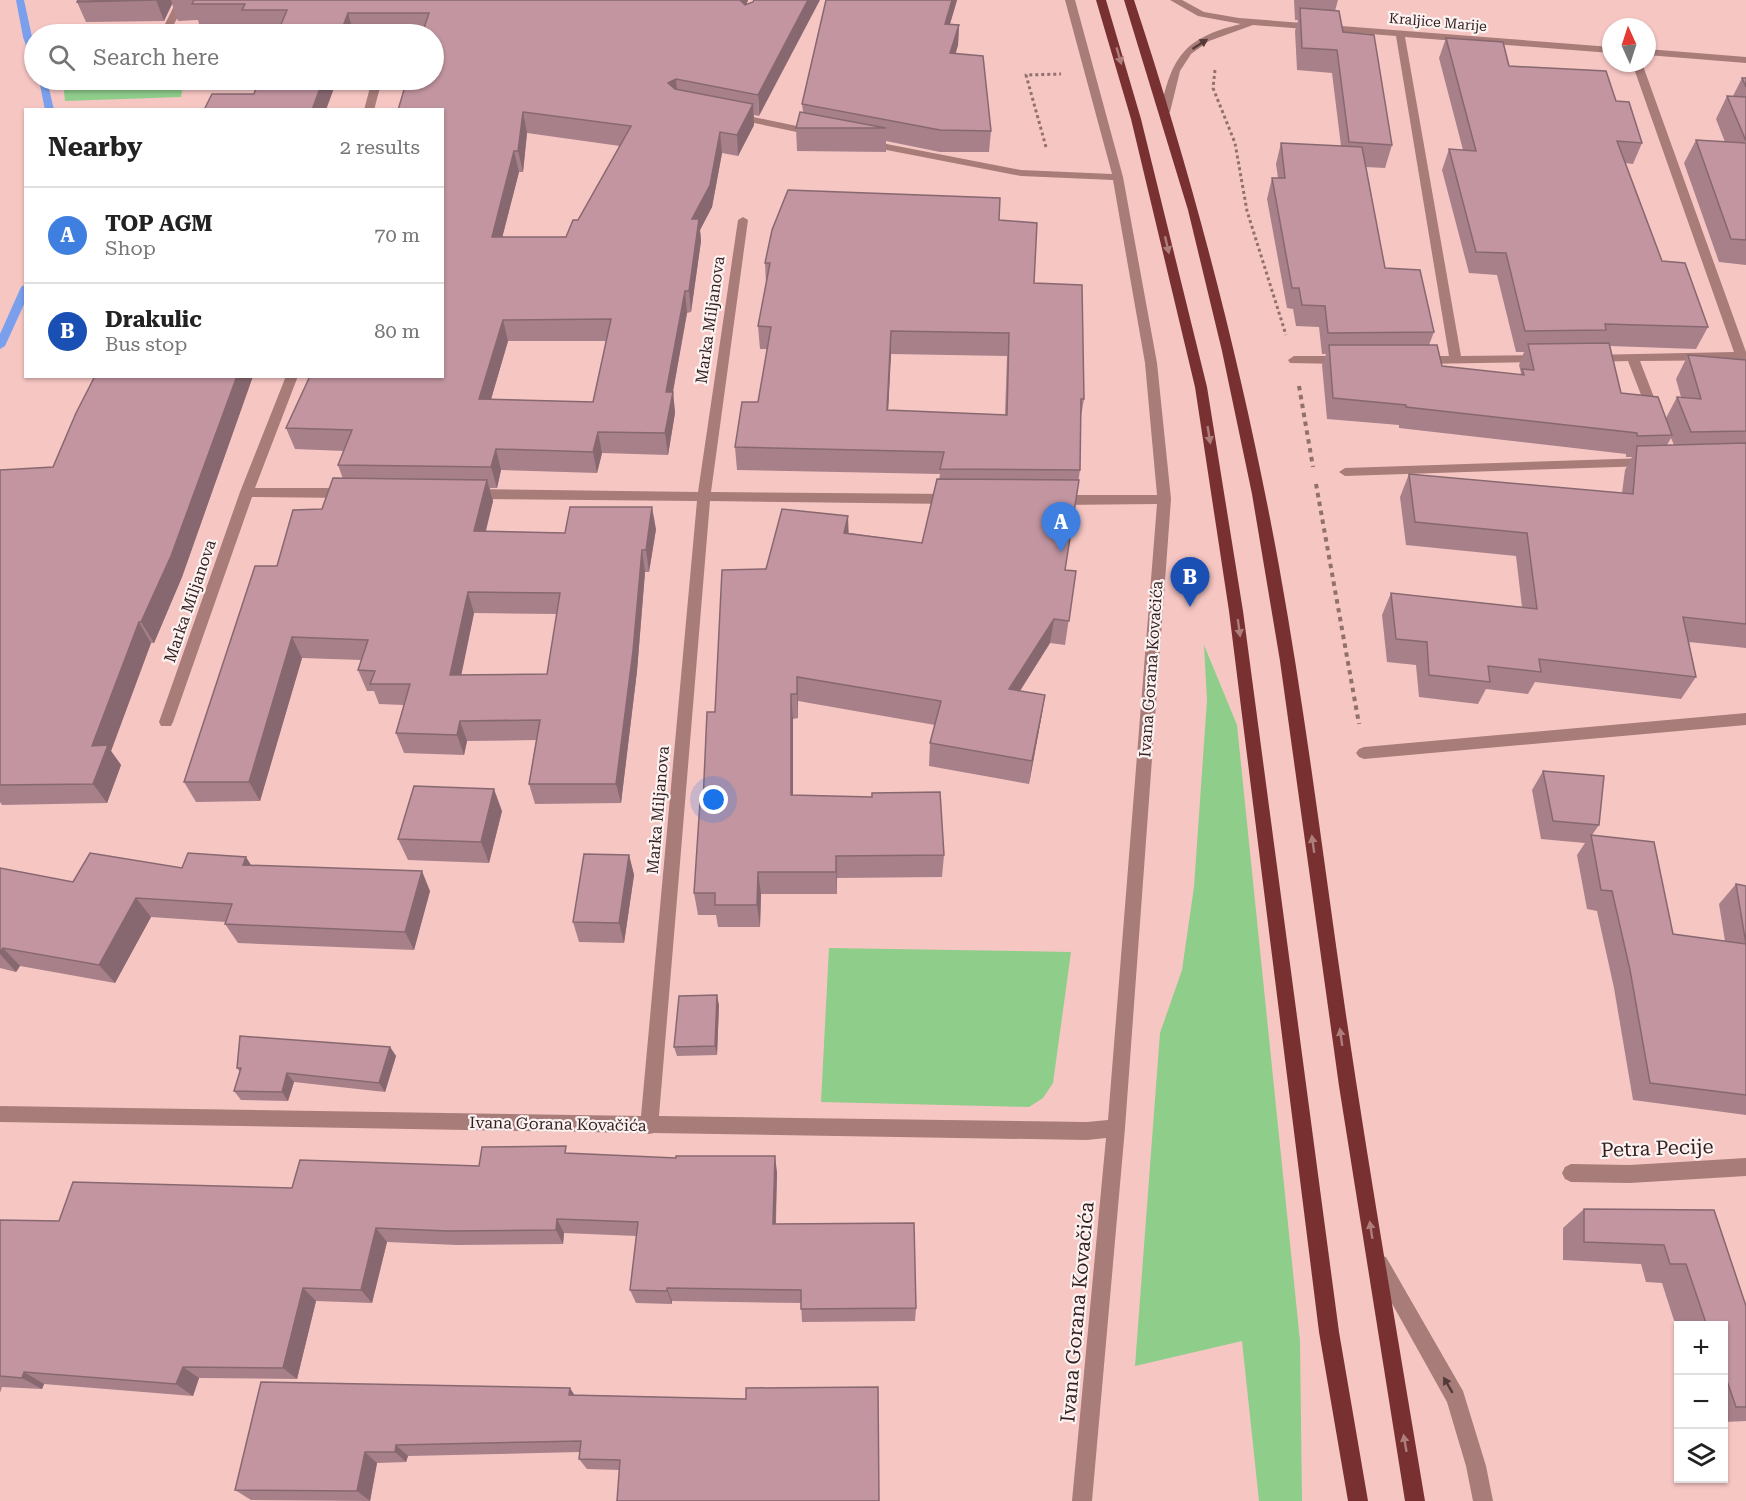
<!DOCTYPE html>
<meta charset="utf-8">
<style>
:root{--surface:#fff;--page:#f2f2f2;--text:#222;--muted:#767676;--line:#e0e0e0;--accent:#111827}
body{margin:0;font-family:"Roboto Serif",serif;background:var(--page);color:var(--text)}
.controls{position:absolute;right:18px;bottom:18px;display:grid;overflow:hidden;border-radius:0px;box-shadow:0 2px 4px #0004}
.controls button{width:54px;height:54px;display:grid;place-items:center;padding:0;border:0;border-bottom:2px solid var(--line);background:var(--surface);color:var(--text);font:30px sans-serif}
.compass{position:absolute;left:1602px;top:18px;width:54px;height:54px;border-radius:50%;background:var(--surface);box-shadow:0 2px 4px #0004;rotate:357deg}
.you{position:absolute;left:714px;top:800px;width:21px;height:21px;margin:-15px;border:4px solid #fff;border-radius:50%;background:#1a73e8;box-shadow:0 0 0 9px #1a73e833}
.badge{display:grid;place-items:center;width:39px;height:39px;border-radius:50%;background:var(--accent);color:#fff;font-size:20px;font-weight:700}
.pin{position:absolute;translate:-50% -50px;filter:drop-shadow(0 2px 3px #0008)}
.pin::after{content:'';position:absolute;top:32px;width:21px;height:18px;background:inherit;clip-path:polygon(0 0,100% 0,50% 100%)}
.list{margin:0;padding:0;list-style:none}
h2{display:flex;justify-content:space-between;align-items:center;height:78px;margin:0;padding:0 24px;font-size:26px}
h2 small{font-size:20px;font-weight:400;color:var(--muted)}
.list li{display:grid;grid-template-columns:39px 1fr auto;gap:18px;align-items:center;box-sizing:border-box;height:96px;padding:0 24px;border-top:2px solid var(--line)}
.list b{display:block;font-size:22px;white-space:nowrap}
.list p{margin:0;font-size:20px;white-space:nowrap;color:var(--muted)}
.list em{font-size:20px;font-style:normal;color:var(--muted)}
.icon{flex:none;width:33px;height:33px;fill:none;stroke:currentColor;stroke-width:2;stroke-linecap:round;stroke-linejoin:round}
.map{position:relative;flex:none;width:1746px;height:1501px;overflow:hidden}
.search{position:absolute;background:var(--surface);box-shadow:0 2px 4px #0004;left:24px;top:24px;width:420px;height:66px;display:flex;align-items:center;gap:15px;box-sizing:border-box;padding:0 21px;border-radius:33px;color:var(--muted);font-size:22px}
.panel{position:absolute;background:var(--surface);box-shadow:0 2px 4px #0004;left:24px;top:108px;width:420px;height:270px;border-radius:0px}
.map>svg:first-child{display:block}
.green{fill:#8fcd8b}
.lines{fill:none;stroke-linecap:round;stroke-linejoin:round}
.stream{fill:#7aa0ed;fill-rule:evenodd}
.path-far1{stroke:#91706e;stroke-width:3;stroke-dasharray:3 3;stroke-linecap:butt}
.path{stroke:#91706e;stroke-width:4;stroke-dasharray:4.5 4.5;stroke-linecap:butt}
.service{fill:#a77c79;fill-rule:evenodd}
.minor{fill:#a77c79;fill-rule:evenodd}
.primary{fill:#793030;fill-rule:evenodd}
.wall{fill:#a7808a;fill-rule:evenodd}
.shaded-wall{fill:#886870}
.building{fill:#c295a0;stroke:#886870;stroke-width:1.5;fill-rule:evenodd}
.oneway{fill:#543b39}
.oneway2{fill:#ad7e7d}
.labels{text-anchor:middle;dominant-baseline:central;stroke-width:4.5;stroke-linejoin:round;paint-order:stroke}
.far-street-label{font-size:14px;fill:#311f1e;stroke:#fcf2f1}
.street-label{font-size:16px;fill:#311f1e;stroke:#fcf2f1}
.near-street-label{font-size:20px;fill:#311f1e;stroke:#fcf2f1}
</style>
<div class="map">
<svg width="1746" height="1501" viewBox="0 0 1746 1501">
<rect width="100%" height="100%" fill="#f6c6c3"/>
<g class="green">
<path d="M 67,80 L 195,80 L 184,80 L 181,97 L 65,101 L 63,83 Z"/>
<path d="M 1204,645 L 1237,725 L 1300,1341 L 1302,1501 L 1259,1501 L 1242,1341 L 1135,1366 L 1160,1033 L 1182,970 L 1194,887 L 1207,700 Z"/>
<path d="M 829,948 L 1071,952 L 1053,1083 L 1043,1098 L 1029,1107 L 821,1102 Z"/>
</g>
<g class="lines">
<g class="stream">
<path d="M 16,0 L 24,0 L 34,46 L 34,60 L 30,57 L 23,37 Z"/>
<path d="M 39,80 L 47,80 L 54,110 L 45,110 Z"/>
<path d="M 26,284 L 26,300 L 5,346 L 0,349 L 0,334 L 21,287 Z"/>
</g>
<g class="path-far1">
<path d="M 1215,70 L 1213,88 L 1235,143 L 1247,211 L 1286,335"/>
<path d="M 1046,147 L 1026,75 L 1061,74"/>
</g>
<g class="path">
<path d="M 1299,386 L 1313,467"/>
<path d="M 1316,484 L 1359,724"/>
</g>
<path class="service" d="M 1379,1255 L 1386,1257 L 1463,1391 L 1486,1466 L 1493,1501 L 1473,1501 L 1466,1466 L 1447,1402 L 1370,1264 L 1372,1257 Z"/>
<g class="minor">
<path d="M 177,0 L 187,0 L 173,26 L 167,26 L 165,24 Z"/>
<path d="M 1065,0 L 1075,0 L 1123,177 L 1157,363 L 1171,499 L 1125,1128 L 1092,1501 L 1072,1501 L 1106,1138 L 1087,1140 L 654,1133 L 649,1134 L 644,1133 L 0,1122 L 0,1106 L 641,1116 L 697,501 L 472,499 L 465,494 L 472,489 L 698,492 L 738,220 L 743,217 L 748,220 L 711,492 L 952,494 L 959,499 L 952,504 L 710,501 L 659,1116 L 1087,1122 L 1108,1120 L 1157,504 L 1057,505 L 1050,500 L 1057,495 L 1157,495 L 1145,363 L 1113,180 L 1021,176 L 866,146 L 861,143 L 866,140 L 1021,170 L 1112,174 Z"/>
<path d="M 1170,0 L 1182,0 L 1204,12 L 1239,18 L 1611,47 L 1611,53 L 1405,37 L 1461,356 L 1540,355 L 1544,356 L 1544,362 L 1420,364 L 1414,360 L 1420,356 L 1449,356 L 1396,36 L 1253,25 L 1209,41 L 1191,54 L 1180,71 L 1170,112 L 1165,115 L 1160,112 C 1172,57 1183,38 1241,24 L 1198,16 Z"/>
<path d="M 1647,49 L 1746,57 L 1746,63 L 1647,55 Z"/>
<path d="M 1632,63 L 1642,63 L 1746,352 L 1746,360 L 1640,361 L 1660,413 L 1654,417 L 1648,413 L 1628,361 L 1594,362 L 1588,358 L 1590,355 L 1734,352 Z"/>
<path d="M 372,80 L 382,80 L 374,110 L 364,110 Z"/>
<path d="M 734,113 L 816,130 L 821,133 L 816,136 L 730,118 L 730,114 Z"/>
<path d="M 1294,356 L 1342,356 L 1348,360 L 1342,364 L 1290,363 L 1288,360 Z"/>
<path d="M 286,376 L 298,376 L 255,488 L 346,488 L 353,493 L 346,498 L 252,497 L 173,722 L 171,726 L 161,726 L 159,722 L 240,492 Z"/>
<path d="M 1648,458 L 1654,462 L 1648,466 L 1345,476 L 1339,472 L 1345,468 Z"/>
<path d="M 1746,713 L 1746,725 L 1364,759 L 1359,757 L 1356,753 L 1359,749 L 1364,747 Z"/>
<path d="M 1746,1158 L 1746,1176 L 1630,1183 L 1571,1182 L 1565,1179 L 1562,1173 L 1565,1167 L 1571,1164 L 1630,1165 Z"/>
</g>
<g class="primary">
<path d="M 1096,0 L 1106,0 L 1141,119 L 1207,387 L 1243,611 L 1339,1332 L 1368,1501 L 1348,1501 L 1319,1332 L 1229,611 L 1195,387 L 1131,119 Z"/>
<path d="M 1124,0 L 1134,0 C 1195,185 1244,374 1279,566 C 1306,715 1324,865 1346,1015 C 1370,1177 1398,1339 1425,1501 L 1405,1501 L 1339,1086 L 1280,661 L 1252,494 L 1222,351 L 1188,210 Z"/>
</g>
</g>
<g class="wall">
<path d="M 78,0 L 748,0 L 746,5 L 753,2 L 759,116 L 754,115 L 754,125 L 738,156 L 722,153 L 712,207 L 700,230 L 701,241 L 691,312 L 687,313 L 673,392 L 675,413 L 668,455 L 602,453 L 597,473 L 501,470 L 497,488 L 490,488 L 493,501 L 486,531 L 565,533 L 656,529 L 649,572 L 645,572 L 637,671 L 621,803 L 535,804 L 529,784 L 536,740 L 467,741 L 464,755 L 404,753 L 396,733 L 404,705 L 379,704 L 374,691 L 367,691 L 358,670 L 361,660 L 302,658 L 260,801 L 196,802 L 184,782 L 277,566 L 322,509 L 343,479 L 338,465 L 344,451 L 295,449 L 286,428 L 442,376 L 422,33 L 277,34 L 279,31 L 249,31 L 247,25 L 199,24 L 198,20 L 178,21 L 172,4 L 164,21 L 86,22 L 77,2 ZM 527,133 L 620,146 L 578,220 L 566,237 L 502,237 L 519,172 L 523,172 ZM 508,341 L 607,341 L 593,402 L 491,399 ZM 474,613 L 557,614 L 547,674 L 461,675 Z"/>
<path d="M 826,0 L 957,0 L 950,24 L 959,25 L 958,45 L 955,53 L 991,131 L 989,152 L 940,152 L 886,141 L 886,152 L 797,151 L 796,128 L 803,112 L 802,104 Z"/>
<path d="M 1294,0 L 1338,0 L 1335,11 L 1343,32 L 1392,145 L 1385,168 L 1366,167 L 1385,268 L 1434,332 L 1429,345 L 1442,366 L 1520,375 L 1521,373 L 1519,365 L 1524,352 L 1516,352 L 1497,275 L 1469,273 L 1442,170 L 1449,149 L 1463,150 L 1439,58 L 1446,38 L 1509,66 L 1616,101 L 1642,143 L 1633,164 L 1625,163 L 1662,261 L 1708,327 L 1696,349 L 1610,346 L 1621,393 L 1666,418 L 1677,397 L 1681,397 L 1676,379 L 1688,355 L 1746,360 L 1746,648 L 1689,642 L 1696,677 L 1681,699 L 1535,682 L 1528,694 L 1486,689 L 1478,704 L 1419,697 L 1416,665 L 1387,662 L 1382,615 L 1391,593 L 1522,607 L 1516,556 L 1406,545 L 1400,497 L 1409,474 L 1622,493 L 1625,470 L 1632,457 L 1626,457 L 1626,454 L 1399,428 L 1399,425 L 1327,419 L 1322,365 L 1326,354 L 1322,354 L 1319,327 L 1296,326 L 1293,309 L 1287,308 L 1267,199 L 1272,178 L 1278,178 L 1276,164 L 1281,143 L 1341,146 L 1332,73 L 1297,70 L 1295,31 L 1298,20 L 1295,20 ZM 1671,438 L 1674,445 L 1667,445 Z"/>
<path d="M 1742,78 L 1746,78 L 1746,265 L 1719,262 L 1684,163 L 1696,140 L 1725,142 L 1716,119 L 1727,96 L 1733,96 Z"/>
<path d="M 999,220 L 1034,283 L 1084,399 L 1080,422 L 1080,470 L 1065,570 L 1076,571 L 1065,645 L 1050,643 L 1020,691 L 1045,695 L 1041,719 L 1029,784 L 929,766 L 930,743 L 935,725 L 798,701 L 798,718 L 793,719 L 793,795 L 944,855 L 942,877 L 837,878 L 837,894 L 761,894 L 760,927 L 718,927 L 716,915 L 698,915 L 694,893 L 703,802 L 715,712 L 766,569 L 849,533 L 922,543 L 939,480 L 940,474 L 737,470 L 735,447 L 758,402 L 767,349 L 760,349 L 758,326 L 766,284 L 765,263 ZM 891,354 L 1007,356 L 1005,415 L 888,410 Z"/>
<path d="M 95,376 L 253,376 L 182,577 L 154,643 L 151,643 L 111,751 L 121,765 L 107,803 L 2,805 L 0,802 L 0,470 L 53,467 Z"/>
<path d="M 1543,771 L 1599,825 L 1592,835 L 1673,934 L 1725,941 L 1719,904 L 1736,884 L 1746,886 L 1746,1115 L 1633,1100 L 1614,988 L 1597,911 L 1587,909 L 1577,855 L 1585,843 L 1541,839 L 1532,790 Z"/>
<path d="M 502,811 L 489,863 L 408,860 L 398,839 Z"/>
<path d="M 629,855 L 634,875 L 624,943 L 579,942 L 573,922 Z"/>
<path d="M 252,865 L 430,891 L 414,950 L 238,943 L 225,924 L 226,922 L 151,917 L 115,983 L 20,966 L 16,972 L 0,968 L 0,868 L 73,882 L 182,868 Z"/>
<path d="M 719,1005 L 717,1055 L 677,1056 L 674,1047 Z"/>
<path d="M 390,1047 L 396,1056 L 385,1092 L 294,1082 L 288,1101 L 241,1100 L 234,1091 L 240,1072 L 237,1068 Z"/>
<path d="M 569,1153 L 777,1172 L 776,1224 L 916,1308 L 915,1321 L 802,1322 L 801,1303 L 672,1301 L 672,1304 L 636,1303 L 630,1290 L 637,1236 L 564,1233 L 563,1244 L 457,1245 L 387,1242 L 372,1303 L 316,1301 L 297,1379 L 199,1378 L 193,1396 L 44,1384 L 42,1389 L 2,1387 L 0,1393 L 0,1220 L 59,1221 L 292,1188 L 479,1166 Z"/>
<path d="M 1584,1209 L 1714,1210 L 1746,1306 L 1746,1421 L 1724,1422 L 1724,1326 L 1678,1326 L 1678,1333 L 1662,1283 L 1646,1282 L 1641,1264 L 1563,1260 L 1563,1228 Z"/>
<path d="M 261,1382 L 575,1395 L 746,1399 L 878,1387 L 620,1470 L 587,1469 L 579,1459 L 580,1452 L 408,1456 L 406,1462 L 377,1463 L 370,1501 L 251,1500 L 235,1490 Z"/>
</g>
<g class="shaded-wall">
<path d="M 156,0 L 174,0 L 171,0 L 172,4 L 164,21 Z"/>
<path d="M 739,0 L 748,0 L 741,20 Z"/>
<path d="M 808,0 L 820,0 L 759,116 L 758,95 Z"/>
<path d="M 952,0 L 957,0 L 944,44 L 945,24 Z"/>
<path d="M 348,13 L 354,34 L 340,34 Z"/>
<path d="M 959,25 L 958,45 L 950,74 L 950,53 Z"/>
<path d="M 676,79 L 678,100 L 668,83 Z"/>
<path d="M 323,80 L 337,80 L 326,110 L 312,110 Z"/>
<path d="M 753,104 L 754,125 L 738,156 L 737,135 Z"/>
<path d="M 523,112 L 527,133 L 523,172 L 518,151 Z"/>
<path d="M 720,132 L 722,153 L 712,207 L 700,230 L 701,241 L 691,312 L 689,291 L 692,219 Z"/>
<path d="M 514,151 L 519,172 L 497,258 L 492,237 Z"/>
<path d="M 685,291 L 687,313 L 669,413 L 666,392 Z"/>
<path d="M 503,320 L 508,341 L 485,420 L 479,399 Z"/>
<path d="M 891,331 L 891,354 L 887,433 L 887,410 Z"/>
<path d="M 237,376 L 253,376 L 182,577 L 154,643 L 141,622 Z"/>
<path d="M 673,392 L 675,413 L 668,455 L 665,433 Z"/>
<path d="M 598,432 L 602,453 L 597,473 L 593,452 Z"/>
<path d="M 496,449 L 501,470 L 497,488 L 491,467 Z"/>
<path d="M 487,480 L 493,501 L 480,553 L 474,531 Z"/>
<path d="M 652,507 L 656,529 L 649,572 L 646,550 Z"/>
<path d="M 848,516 L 849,541 L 844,533 Z"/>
<path d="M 642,550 L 645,572 L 637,671 L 621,803 L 616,784 Z"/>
<path d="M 468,592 L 474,613 L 457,696 L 450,675 Z"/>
<path d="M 1054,619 L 1050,643 L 1006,713 L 1009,689 Z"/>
<path d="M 139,622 L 151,643 L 111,751 L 121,765 L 107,803 L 93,784 L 92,746 Z"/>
<path d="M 292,637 L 302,658 L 260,801 L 249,782 Z"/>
<path d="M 797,677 L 798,701 L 798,718 L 797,694 Z"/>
<path d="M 791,694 L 793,719 L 793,818 L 791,795 Z"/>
<path d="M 1045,695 L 1041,719 L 1029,784 L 1032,761 Z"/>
<path d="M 460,721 L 467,741 L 464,755 L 457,735 Z"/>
<path d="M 494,789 L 502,811 L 489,863 L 481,842 Z"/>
<path d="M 629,855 L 634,875 L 624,943 L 619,923 Z"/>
<path d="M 836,856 L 837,878 L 837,894 L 836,872 Z"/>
<path d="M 246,857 L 258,876 L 243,865 Z"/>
<path d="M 422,871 L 430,891 L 414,950 L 405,932 Z"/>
<path d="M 758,872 L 761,894 L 760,927 L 757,905 Z"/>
<path d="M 136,898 L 151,917 L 115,983 L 99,965 Z"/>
<path d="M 3,948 L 20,966 L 16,972 L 0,954 L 0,952 Z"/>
<path d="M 717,995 L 719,1005 L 717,1055 L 715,1046 Z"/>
<path d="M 390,1047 L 396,1056 L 385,1092 L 379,1083 Z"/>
<path d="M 287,1073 L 294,1082 L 288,1101 L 282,1092 Z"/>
<path d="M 775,1156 L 777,1172 L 775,1239 L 773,1224 Z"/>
<path d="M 557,1219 L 564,1233 L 563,1244 L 556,1230 Z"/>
<path d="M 376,1228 L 387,1242 L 372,1303 L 361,1290 Z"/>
<path d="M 303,1288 L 316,1301 L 297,1379 L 283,1368 Z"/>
<path d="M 667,1288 L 672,1301 L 672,1304 L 667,1291 Z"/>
<path d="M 183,1367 L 199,1378 L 193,1396 L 176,1384 Z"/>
<path d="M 24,1372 L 44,1384 L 42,1389 L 22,1378 Z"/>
<path d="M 570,1388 L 577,1399 L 569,1395 Z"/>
<path d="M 396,1445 L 408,1456 L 406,1462 L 395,1452 Z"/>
<path d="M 365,1452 L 377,1463 L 370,1501 L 357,1491 Z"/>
</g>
<g class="building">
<path d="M 78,0 L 156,0 L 77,2 Z"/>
<path d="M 194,0 L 740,0 L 745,5 L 753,2 L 754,0 L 808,0 L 758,95 L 676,79 L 668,83 L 675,89 L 753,104 L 737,135 L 720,132 L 710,185 L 692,219 L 699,219 L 689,291 L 685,291 L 666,392 L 673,392 L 665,433 L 598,432 L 593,452 L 496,449 L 491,467 L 338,465 L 352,430 L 286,428 L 310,376 L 442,376 L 442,110 L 398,110 L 407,80 L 434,80 L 434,34 L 422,34 L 429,13 L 348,13 L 340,34 L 277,34 L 287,10 L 242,10 L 245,4 L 192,4 ZM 523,112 L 631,126 L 578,220 L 573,220 L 566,237 L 492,237 L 514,151 L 518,151 ZM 611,319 L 593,402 L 479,399 L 503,320 Z"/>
<path d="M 826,0 L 952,0 L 945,24 L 959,25 L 950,53 L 983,56 L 991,131 L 940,130 L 802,104 Z"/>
<path d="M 1300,8 L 1339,11 L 1343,32 L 1374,35 L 1392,145 L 1349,142 L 1337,50 L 1302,48 Z"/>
<path d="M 1446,38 L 1503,42 L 1509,66 L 1606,71 L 1616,101 L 1629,102 L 1642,143 L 1617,141 L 1662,261 L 1685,263 L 1708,327 L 1605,324 L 1606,330 L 1525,331 L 1506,253 L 1476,252 L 1449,149 L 1476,151 Z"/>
<path d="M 1742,78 L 1746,78 L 1746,87 Z"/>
<path d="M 259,80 L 323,80 L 312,110 L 204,110 L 212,94 L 254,94 Z"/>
<path d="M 1727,96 L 1746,97 L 1746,141 Z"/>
<path d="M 800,112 L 886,128 L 796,128 Z"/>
<path d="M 1696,140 L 1746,143 L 1746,240 L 1731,239 Z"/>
<path d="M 1281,143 L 1362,147 L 1385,268 L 1420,270 L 1434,332 L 1328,333 L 1325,306 L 1302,305 L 1299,288 L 1292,288 L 1272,178 L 1285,178 Z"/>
<path d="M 788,190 L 1000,198 L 999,220 L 1037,223 L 1034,283 L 1082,285 L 1084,399 L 1081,399 L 1080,470 L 940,469 L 944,452 L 735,447 L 742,402 L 758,402 L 771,327 L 758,326 L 770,263 L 765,263 L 772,230 ZM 891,331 L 1009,333 L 1007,415 L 887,410 Z"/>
<path d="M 1609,343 L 1621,393 L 1658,397 L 1672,435 L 1637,436 L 1637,433 L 1406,407 L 1406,405 L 1333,398 L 1329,345 L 1437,345 L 1442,366 L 1524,375 L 1522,369 L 1534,370 L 1528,344 Z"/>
<path d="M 1688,355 L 1746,360 L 1746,431 L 1691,432 L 1677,397 L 1701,399 Z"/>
<path d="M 95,376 L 237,376 L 171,556 L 141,622 L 139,622 L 92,746 L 108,745 L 93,784 L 0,785 L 0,470 L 53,467 L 76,413 Z"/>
<path d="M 1746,443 L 1746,624 L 1683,617 L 1696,677 L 1539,659 L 1541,672 L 1488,666 L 1490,682 L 1429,675 L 1427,642 L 1396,639 L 1391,593 L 1537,609 L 1527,533 L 1415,522 L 1409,474 L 1633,494 L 1637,446 Z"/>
<path d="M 333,478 L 487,480 L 474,531 L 565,533 L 570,507 L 652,507 L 646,550 L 642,550 L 633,651 L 616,784 L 529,784 L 540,720 L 460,721 L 457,735 L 396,733 L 410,684 L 370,684 L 375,671 L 358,670 L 368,640 L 292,637 L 249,782 L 184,782 L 255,566 L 277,566 L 293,510 L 322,509 ZM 468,592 L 560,593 L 547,674 L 450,675 Z"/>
<path d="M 937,479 L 1079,480 L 1065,570 L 1076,571 L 1069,621 L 1054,619 L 1009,689 L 1045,695 L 1032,761 L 930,743 L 941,701 L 797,677 L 797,694 L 791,694 L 791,795 L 872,797 L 872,793 L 940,792 L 944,855 L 836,856 L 836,872 L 758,872 L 757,905 L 715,905 L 715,893 L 694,893 L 700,802 L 703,802 L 707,712 L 715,712 L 722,570 L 766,569 L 782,509 L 848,516 L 844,533 L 922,543 Z"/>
<path d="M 1543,771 L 1604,776 L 1599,825 L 1553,821 Z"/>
<path d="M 414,786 L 494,789 L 481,842 L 398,839 Z"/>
<path d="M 1591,835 L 1654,842 L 1673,934 L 1746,944 L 1736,884 L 1746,886 L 1746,1095 L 1650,1083 L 1630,970 L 1612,891 L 1601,890 Z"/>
<path d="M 90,853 L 182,868 L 188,853 L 246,857 L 243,865 L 422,871 L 405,932 L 225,924 L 232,904 L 136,898 L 99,965 L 3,948 L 0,952 L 0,868 L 73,882 Z"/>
<path d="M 584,854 L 629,855 L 619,923 L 573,922 Z"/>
<path d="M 717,995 L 715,1046 L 674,1047 L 679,996 Z"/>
<path d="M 240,1036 L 390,1047 L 379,1083 L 287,1073 L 282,1092 L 234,1091 L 241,1068 L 237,1068 Z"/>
<path d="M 566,1146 L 565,1153 L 676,1158 L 676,1156 L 775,1156 L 773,1224 L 914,1223 L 916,1308 L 801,1309 L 801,1290 L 667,1288 L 667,1291 L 630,1290 L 638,1222 L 557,1219 L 556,1230 L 448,1231 L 376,1228 L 361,1290 L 303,1288 L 283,1368 L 183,1367 L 176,1384 L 24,1372 L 22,1378 L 0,1376 L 0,1220 L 59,1221 L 73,1182 L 292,1188 L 300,1160 L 479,1166 L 482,1147 Z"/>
<path d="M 1584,1209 L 1714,1210 L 1746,1306 L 1746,1407 L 1736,1407 L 1724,1372 L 1724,1326 L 1707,1326 L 1686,1264 L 1670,1264 L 1664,1245 L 1584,1242 Z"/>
<path d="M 261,1382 L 570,1388 L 569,1395 L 746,1399 L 746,1388 L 878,1387 L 879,1501 L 617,1501 L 620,1460 L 579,1459 L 581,1441 L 396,1445 L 395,1452 L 365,1452 L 357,1491 L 235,1490 Z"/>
</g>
<defs><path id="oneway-solid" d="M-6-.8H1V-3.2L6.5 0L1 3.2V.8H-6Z" transform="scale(1.5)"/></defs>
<g class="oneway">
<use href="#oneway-solid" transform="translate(1200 44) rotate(-33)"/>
<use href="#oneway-solid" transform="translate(1448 1385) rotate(-120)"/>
</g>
<g class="oneway2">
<use href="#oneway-solid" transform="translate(1119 56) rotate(74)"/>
<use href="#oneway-solid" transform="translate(1167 245) rotate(77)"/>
<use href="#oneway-solid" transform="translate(1209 435) rotate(81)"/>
<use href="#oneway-solid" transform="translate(1239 628) rotate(82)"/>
<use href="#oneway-solid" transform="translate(1313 844) rotate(-98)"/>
<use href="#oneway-solid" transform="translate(1341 1037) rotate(-98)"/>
<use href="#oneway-solid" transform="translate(1371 1230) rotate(-99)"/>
<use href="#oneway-solid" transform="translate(1405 1443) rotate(-100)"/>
</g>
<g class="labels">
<g class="far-street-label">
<text transform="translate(1438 22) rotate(5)">Kraljice Marije</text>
</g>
<g class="street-label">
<text transform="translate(710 320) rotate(-82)">Marka Miljanova</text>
<text transform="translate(190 601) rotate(-71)">Marka Miljanova</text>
<text transform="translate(1151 669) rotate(-86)">Ivana Gorana Kovačića</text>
<text transform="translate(658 810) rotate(-85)">Marka Miljanova</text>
<text transform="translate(558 1124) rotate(1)">Ivana Gorana Kovačića</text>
</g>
<g class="near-street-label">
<text transform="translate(1657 1148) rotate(-2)">Petra Pecije</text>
<text transform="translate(1077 1312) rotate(-85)">Ivana Gorana Kovačića</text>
</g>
</g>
</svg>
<div class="controls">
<button>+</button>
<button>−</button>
<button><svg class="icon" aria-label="layers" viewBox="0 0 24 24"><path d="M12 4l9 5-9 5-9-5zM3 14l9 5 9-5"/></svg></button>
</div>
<svg class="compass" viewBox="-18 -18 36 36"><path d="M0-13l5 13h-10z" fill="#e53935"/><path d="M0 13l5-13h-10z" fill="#767676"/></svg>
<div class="you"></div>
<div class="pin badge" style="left:1061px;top:552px;background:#3f7fe0">A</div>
<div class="pin badge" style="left:1190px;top:607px;background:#1a4fb4">B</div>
<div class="search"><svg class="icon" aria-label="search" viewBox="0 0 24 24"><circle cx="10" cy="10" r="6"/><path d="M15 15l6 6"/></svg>Search here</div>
<section class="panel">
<h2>Nearby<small>2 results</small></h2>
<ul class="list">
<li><span class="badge" style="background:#3f7fe0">A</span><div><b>TOP AGM</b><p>Shop</p></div><em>70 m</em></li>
<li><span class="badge" style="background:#1a4fb4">B</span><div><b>Drakulic</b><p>Bus stop</p></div><em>80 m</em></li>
</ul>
</section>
</div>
